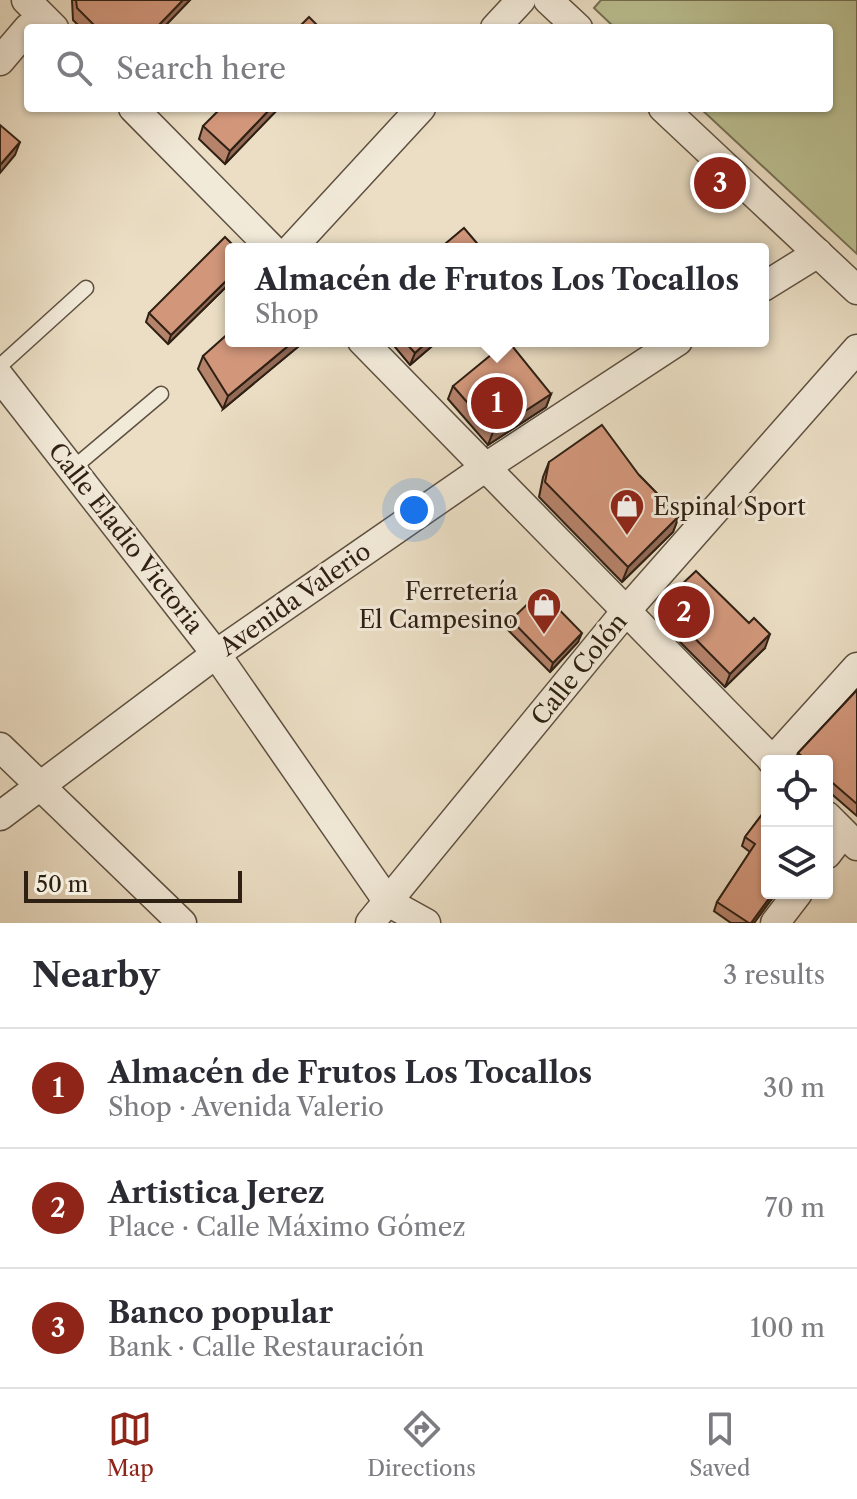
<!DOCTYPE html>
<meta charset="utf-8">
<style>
:root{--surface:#fff;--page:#f2f2f3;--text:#2b2b33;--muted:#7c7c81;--line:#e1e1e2;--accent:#8f2418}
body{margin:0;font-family:"Libre Caslon Text",serif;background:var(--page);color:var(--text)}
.controls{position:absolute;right:24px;bottom:24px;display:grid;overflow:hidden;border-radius:8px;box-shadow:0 2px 6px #0004}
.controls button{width:72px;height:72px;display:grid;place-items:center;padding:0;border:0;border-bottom:2px solid var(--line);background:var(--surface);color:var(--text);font:40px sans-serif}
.scale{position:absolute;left:24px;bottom:20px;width:218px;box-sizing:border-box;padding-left:8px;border:4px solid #2f2014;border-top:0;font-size:22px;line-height:28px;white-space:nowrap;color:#2f2014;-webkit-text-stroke:6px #f2ead9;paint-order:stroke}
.you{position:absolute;left:414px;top:510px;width:28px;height:28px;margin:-20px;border:6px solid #fff;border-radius:50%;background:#1a73e8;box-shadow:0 0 0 12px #1a73e833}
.badge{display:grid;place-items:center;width:52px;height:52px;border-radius:50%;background:var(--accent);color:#fff;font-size:26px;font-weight:700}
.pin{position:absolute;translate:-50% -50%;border:4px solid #fff;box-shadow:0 2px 8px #0006}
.popup{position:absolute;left:225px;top:243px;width:544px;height:104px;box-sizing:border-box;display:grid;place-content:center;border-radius:8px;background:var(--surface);filter:drop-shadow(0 2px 6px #0005);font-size:26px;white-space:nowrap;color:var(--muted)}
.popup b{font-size:30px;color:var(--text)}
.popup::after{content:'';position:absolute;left:50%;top:100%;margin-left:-16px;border:16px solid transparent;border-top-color:var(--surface)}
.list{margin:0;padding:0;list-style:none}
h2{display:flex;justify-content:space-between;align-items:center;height:104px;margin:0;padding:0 32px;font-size:34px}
h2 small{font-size:26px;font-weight:400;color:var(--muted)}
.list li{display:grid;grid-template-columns:52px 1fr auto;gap:24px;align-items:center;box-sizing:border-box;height:120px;padding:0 32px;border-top:2px solid var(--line)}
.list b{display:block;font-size:30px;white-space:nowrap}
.list p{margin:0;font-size:26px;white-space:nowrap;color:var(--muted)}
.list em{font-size:26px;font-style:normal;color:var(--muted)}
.icon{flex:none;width:44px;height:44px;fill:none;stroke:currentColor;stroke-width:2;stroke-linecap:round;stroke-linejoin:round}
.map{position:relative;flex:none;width:857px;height:923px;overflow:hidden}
.search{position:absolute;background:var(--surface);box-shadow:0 2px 6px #0004;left:24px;right:24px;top:24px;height:88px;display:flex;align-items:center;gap:20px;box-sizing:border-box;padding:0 28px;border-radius:8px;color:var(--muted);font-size:30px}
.sheet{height:464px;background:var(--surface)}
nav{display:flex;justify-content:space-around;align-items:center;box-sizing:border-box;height:112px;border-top:2px solid var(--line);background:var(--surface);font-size:22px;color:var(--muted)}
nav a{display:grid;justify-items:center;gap:4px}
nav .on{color:var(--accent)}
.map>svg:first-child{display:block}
.green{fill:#bbc092;stroke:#757053;stroke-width:2}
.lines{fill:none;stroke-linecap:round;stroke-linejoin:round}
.service-casing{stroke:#5e5040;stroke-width:17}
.minor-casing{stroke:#5e5040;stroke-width:31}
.service{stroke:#f2ead9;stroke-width:14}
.minor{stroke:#f2ead9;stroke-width:28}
.wall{fill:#b5826a;stroke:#2f2014;stroke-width:2}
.shaded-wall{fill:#936a56;stroke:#2f2014;stroke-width:2}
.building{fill:#d2977b;stroke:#2f2014;stroke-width:2}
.labels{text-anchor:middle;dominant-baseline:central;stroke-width:6;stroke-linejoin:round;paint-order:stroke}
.poi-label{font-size:24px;fill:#2f2014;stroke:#f2ead9;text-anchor:start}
.street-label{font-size:24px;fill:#2f2014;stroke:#f2ead9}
</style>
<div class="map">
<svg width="857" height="923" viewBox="0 0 857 923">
<rect width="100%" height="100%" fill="#ebdec4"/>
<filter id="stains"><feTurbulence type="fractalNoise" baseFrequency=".0025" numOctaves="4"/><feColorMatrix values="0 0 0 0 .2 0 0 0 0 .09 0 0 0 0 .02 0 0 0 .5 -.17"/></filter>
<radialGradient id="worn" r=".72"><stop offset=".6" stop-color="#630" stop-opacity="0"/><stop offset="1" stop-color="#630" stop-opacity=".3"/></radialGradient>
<path class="green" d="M 601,0 L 857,0 L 857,254 L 700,108 L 829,108 L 829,28 L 615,28 L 594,8 Z"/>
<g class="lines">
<defs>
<g id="service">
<path d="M 0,366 L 86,288"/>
<path d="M 72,469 L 161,394"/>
</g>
<g id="minor">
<path d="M 26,0 L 54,28"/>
<path d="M 548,0 L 578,28"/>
<path d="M 495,28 L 521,0"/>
<path d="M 0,61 L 28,28"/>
<path d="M 133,108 L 272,249"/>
<path d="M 663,108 L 857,290"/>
<path d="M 291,249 L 421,108"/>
<path d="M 763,287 L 818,253"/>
<path d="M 362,341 L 773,761"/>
<path d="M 0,377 L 216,654 L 388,902 L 426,923"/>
<path d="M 0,747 L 182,923"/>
<path d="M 772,761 L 857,667"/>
<path d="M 0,816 L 216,654 L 486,467 L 678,341"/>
<path d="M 827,816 L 857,846"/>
<path d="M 827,854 L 843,833"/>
<path d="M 370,923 L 626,611 L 857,349"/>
<path d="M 775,923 L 798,893"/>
</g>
</defs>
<use href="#service" class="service-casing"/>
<use href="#minor" class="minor-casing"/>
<use href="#service" class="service"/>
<use href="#minor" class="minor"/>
</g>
<g class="wall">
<path d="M 72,0 L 190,0 L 163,28 L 81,28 L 73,20 Z"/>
<path d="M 279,108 L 225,164 L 199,139 L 203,126 Z"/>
<path d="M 231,249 L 231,282 L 168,344 L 146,322 L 149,313 Z"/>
<path d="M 305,341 L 223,409 L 198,369 L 203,356 Z"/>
<path d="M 390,341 L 438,341 L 410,365 Z"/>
<path d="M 453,386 L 551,394 L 546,407 L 488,445 L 448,399 Z"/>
<path d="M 549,462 L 639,475 L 679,516 L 673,532 L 622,582 L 539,497 L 543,477 Z"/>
<path d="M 661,604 L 749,623 L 765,648 L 725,687 L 656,618 Z"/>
<path d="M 511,620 L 578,642 L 550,672 L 508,630 Z"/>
<path d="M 857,690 L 857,816 L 827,790 L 827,761 L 795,761 L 798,753 Z"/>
<path d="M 767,808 L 767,893 L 776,893 L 754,923 L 731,923 L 714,911 L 717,902 L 750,852 L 742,846 L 745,837 Z"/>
</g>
<g class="shaded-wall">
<path d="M 183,0 L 190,0 L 163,28 L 156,28 Z"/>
<path d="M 271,108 L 279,108 L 225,164 L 230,151 Z"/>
<path d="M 20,142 L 15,155 L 0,173 L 0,165 Z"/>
<path d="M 231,276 L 231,282 L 168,344 L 171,335 Z"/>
<path d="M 294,341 L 305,341 L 223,409 L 228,396 Z"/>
<path d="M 428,341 L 438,341 L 410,365 L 415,353 Z"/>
<path d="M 551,394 L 546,407 L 488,445 L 493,432 Z"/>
<path d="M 679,516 L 673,532 L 622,582 L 628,567 Z"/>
<path d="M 582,633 L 578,642 L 550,672 L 553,663 Z"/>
<path d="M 770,634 L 765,648 L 725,687 L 730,674 Z"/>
<path d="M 773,893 L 776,893 L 754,923 L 751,923 Z"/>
</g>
<g class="building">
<path d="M 76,0 L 183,0 L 156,28 L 97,28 L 77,8 Z"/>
<path d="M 309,17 L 320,28 L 298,28 Z"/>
<path d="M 221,108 L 271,108 L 230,151 L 203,126 Z"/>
<path d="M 0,125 L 20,142 L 0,165 Z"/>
<path d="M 464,228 L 482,249 L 439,249 Z"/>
<path d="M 225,237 L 237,249 L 231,249 L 231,276 L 171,335 L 149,313 Z"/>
<path d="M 231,331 L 231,341 L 294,341 L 228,396 L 203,356 Z"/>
<path d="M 404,341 L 428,341 L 415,353 Z"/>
<path d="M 508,341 L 551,394 L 493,432 L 453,386 Z"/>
<path d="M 602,425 L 639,475 L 679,516 L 628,567 L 545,482 L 549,462 Z"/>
<path d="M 696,571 L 749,623 L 754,618 L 770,634 L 730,674 L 661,604 Z"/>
<path d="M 541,591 L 582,633 L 553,663 L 511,620 Z"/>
<path d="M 857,690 L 857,804 L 827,778 L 827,761 L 808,761 L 798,753 Z"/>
<path d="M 767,808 L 767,893 L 773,893 L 751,923 L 749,923 L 717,902 L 755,844 L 745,837 Z"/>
</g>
<defs>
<symbol id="shop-pin" viewBox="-11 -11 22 30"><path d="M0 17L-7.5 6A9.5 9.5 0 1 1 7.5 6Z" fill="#8f2418" stroke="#f2ead9"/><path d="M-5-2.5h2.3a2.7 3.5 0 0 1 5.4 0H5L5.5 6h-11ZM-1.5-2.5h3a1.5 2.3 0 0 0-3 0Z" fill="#fff"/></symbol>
</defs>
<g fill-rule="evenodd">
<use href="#shop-pin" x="607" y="486" width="40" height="54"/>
<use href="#shop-pin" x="524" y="585" width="40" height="54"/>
</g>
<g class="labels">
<g class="poi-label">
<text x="653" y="506">Espinal Sport</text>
<text x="518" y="591" text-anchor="end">Ferretería<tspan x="518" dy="28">El Campesino</tspan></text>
</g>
<g class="street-label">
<text transform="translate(126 538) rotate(52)">Calle Eladio Victoria</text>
<text transform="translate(295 599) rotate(-35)">Avenida Valerio</text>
<text transform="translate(579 669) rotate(-51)">Calle Colón</text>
</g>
</g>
<rect width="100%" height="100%" filter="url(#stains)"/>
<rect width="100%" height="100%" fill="url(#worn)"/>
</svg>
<div class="controls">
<button><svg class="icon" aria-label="locate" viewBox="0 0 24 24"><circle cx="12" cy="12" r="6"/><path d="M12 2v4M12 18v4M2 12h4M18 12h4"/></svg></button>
<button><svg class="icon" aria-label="layers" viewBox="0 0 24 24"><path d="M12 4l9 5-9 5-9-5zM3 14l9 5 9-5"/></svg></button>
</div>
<div class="scale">50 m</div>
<div class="you"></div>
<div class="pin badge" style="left:497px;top:403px">1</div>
<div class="popup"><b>Almacén de Frutos Los Tocallos</b>Shop</div>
<div class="pin badge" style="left:684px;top:612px">2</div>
<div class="pin badge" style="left:720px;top:183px">3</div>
<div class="search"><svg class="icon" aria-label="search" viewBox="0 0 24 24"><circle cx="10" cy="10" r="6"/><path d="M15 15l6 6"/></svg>Search here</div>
</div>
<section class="sheet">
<h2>Nearby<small>3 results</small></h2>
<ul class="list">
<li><span class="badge">1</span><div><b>Almacén de Frutos Los Tocallos</b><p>Shop · Avenida Valerio</p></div><em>30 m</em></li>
<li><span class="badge">2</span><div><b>Artistica Jerez</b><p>Place · Calle Máximo Gómez</p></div><em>70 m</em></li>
<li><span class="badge">3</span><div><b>Banco popular</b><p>Bank · Calle Restauración</p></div><em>100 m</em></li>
</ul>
</section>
<nav>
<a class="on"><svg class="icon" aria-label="map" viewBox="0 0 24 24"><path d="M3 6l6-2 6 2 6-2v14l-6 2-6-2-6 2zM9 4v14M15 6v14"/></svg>Map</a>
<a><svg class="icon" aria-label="directions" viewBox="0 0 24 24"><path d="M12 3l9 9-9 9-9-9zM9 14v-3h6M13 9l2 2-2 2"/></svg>Directions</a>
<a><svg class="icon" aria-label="saved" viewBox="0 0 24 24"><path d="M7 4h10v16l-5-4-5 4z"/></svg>Saved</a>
</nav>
